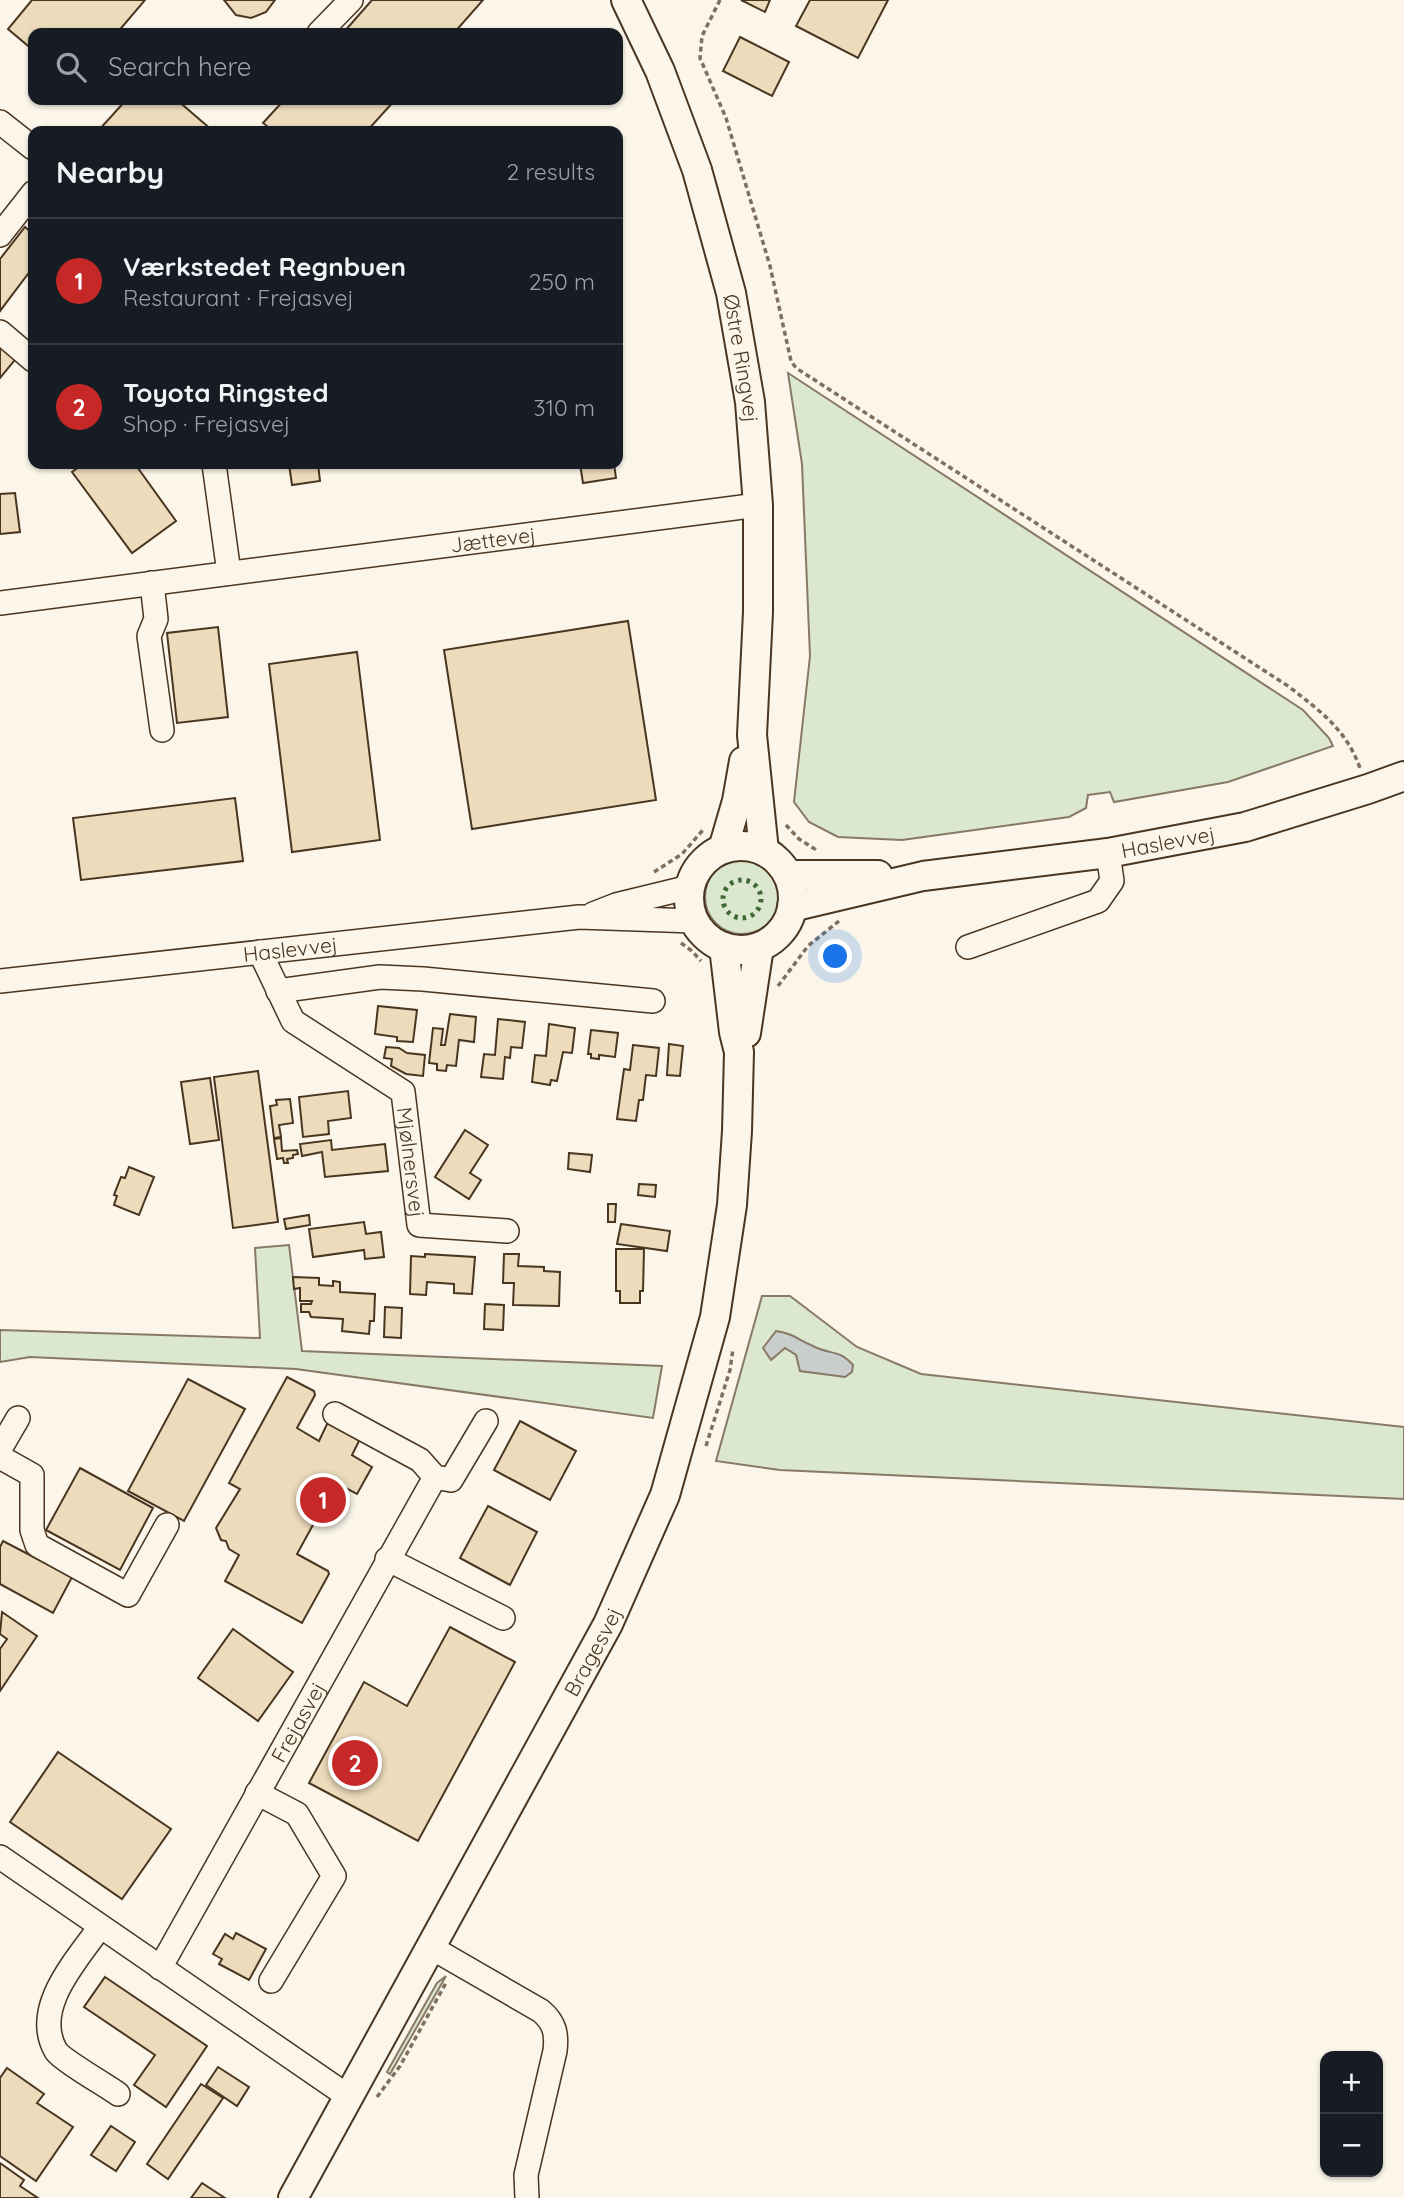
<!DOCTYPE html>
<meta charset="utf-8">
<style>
:root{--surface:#171b24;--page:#20242c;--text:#f1f3f6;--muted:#9ea1a6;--line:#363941;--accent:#c62828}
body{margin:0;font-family:Quicksand,sans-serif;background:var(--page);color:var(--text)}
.controls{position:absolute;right:21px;bottom:21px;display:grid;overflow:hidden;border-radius:14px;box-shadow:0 2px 5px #0004}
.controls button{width:63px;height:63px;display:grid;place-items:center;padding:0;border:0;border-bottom:2px solid var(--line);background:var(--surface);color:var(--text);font:35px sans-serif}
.you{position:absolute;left:836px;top:957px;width:24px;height:24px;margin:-18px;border:5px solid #fff;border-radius:50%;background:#1a73e8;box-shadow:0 0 0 10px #1a73e833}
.badge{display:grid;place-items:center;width:46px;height:46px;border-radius:50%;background:var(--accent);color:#fff;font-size:23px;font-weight:700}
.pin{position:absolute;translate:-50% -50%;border:4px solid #fff;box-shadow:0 2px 7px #0006}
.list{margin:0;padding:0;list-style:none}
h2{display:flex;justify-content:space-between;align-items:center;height:91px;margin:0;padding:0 28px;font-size:30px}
h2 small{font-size:23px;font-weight:400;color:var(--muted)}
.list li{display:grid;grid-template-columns:46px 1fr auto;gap:21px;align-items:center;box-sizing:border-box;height:126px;padding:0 28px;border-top:2px solid var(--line)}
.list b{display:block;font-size:26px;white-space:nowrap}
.list p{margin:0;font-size:23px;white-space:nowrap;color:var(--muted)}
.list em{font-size:23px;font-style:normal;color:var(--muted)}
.icon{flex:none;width:38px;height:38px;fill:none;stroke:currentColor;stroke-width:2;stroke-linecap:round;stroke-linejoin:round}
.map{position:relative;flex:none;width:1404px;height:2198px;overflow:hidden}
.search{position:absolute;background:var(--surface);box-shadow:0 2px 5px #0004;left:28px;top:28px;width:595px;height:77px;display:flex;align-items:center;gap:18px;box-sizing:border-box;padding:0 24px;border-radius:14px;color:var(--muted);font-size:26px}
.panel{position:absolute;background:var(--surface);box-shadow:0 2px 5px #0004;left:28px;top:126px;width:595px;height:343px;border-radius:14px}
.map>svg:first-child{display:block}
.green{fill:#dce7d0;stroke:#887966;stroke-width:2}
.water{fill:#c9cecd;stroke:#887966;stroke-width:2}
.building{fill:#ecdcbc;stroke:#4a3520;stroke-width:2}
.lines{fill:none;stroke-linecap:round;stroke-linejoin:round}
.minor-casing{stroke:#4a3520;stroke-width:26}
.major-casing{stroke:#4a3520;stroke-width:32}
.path{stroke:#7f6f5c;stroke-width:3.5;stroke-dasharray:5 3.5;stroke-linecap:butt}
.minor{stroke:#fbf6e9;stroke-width:23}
.major{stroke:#fbf6e9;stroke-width:28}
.hedge{stroke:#436837;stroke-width:5;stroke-dasharray:3.5 5;stroke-linecap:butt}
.labels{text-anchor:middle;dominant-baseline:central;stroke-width:5;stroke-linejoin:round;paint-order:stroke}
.street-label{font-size:21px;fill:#4a3520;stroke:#fbf6e9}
</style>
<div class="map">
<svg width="1404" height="2198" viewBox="0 0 1404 2198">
<rect width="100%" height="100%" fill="#fbf6e9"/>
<g class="green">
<path d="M 788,373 L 1303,710 L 1329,738 L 1333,746 L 1228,782 L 1114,802 L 1110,792 L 1088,795 L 1086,808 L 1069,817 L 902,840 L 838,837 L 809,822 L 794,802 L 810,656 L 802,464 Z"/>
<circle cx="742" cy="897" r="37"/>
<path d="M 289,1245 L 302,1351 L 662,1366 L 653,1418 L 296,1369 L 30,1357 L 0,1362 L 0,1330 L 260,1338 L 255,1248 Z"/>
<path d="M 762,1296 L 790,1296 L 857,1347 L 921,1374 L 1404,1427 L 1404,1499 L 780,1470 L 716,1461 Z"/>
<path d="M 446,1976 L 390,2074 L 387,2072 L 437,1983 Z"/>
</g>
<path class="water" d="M 776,1331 C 795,1334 796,1339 813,1346 C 830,1355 839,1349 853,1365 L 852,1372 L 845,1377 L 800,1371 L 796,1355 L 785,1348 L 771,1360 L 763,1348 Z"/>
<g class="building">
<path d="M 32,0 L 145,0 L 117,33 L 33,33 L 33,50 L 8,29 Z"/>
<path d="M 224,0 L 275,0 L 266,12 L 251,18 L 236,15 Z"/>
<path d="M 372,0 L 483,0 L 454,33 L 343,33 Z"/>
<path d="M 741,0 L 770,0 L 765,12 Z"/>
<path d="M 810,0 L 888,0 L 858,58 L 796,26 Z"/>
<path d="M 740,37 L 789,62 L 772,96 L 723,71 Z"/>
<path d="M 126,100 L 177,100 L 213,131 L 98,131 Z"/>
<path d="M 284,100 L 395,100 L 367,131 L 273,131 L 263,123 Z"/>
<path d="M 25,227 L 33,234 L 33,272 L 31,270 L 0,311 L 0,259 Z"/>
<path d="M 0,340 L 19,355 L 0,378 Z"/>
<path d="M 83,464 L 135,464 L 176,521 L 132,553 L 72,472 Z"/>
<path d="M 289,464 L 318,464 L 320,481 L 292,485 Z"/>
<path d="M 580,464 L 614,464 L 616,478 L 583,483 Z"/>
<path d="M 15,493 L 20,532 L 0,534 L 0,494 Z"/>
<path d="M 628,621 L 656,800 L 472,829 L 444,650 Z"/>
<path d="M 218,627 L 228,717 L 177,723 L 167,633 Z"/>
<path d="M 357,652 L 380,840 L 292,852 L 269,664 Z"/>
<path d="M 235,798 L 243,861 L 81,880 L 73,818 Z"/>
<path d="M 378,1006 L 417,1010 L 413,1042 L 397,1041 L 397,1037 L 375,1034 Z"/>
<path d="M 450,1014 L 476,1017 L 474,1042 L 459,1040 L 456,1066 L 447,1065 L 446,1071 L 437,1070 L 437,1064 L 429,1063 L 433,1028 L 443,1029 L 441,1045 L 445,1045 Z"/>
<path d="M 498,1019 L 525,1022 L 522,1048 L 511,1047 L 510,1058 L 505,1057 L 503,1079 L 481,1077 L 484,1054 L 495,1055 Z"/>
<path d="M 549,1024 L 575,1028 L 572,1053 L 563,1052 L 557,1081 L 551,1080 L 550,1085 L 532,1082 L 535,1055 L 546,1056 Z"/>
<path d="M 591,1030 L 618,1033 L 615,1057 L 599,1055 L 599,1059 L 591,1058 L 591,1054 L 588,1054 Z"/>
<path d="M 669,1044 L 683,1046 L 680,1076 L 667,1075 Z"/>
<path d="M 633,1045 L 659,1048 L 656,1076 L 646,1075 L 643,1100 L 639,1100 L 636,1121 L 617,1119 L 624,1069 L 630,1070 Z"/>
<path d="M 386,1047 L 399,1048 L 407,1053 L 425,1055 L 423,1076 L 406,1074 L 391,1066 L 392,1059 L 384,1058 Z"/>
<path d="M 258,1071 L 278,1222 L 233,1228 L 214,1077 Z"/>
<path d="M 210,1078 L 219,1140 L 190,1144 L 181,1082 Z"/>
<path d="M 348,1091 L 351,1118 L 328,1121 L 329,1134 L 303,1137 L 299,1097 Z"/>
<path d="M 290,1099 L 293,1123 L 279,1125 L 281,1137 L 274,1138 L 270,1106 L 277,1105 L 276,1100 Z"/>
<path d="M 465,1130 L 488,1145 L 470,1173 L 481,1180 L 469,1199 L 435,1177 Z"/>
<path d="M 281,1138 L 282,1151 L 297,1150 L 298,1154 L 293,1155 L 293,1158 L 287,1159 L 288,1163 L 284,1163 L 283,1158 L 277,1159 L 274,1139 Z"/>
<path d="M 331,1140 L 332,1150 L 385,1144 L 388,1171 L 325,1177 L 322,1152 L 302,1156 L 300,1144 Z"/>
<path d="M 569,1153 L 592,1155 L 590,1172 L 568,1169 Z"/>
<path d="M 129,1167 L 154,1177 L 139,1215 L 114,1205 L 117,1196 L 114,1195 L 121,1177 L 125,1178 Z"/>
<path d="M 639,1184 L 656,1185 L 655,1197 L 638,1195 Z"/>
<path d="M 608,1204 L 616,1204 L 615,1222 L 608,1222 Z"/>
<path d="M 309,1215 L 310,1225 L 286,1229 L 284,1219 Z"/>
<path d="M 364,1222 L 366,1234 L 381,1232 L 384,1257 L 365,1259 L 364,1250 L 313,1257 L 309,1229 Z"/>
<path d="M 621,1224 L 670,1231 L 667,1251 L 617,1244 Z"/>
<path d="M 616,1249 L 644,1249 L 643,1291 L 640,1291 L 640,1303 L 620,1303 L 620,1291 L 616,1291 Z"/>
<path d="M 425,1254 L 475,1257 L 472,1294 L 454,1293 L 454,1284 L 427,1282 L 426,1295 L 410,1294 L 411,1256 L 425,1257 Z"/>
<path d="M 504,1254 L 519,1254 L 518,1266 L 544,1267 L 544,1271 L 560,1272 L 559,1306 L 513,1305 L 514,1283 L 503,1283 Z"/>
<path d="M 293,1277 L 319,1278 L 319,1285 L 333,1286 L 333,1281 L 340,1282 L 340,1292 L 375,1294 L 374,1321 L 370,1321 L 369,1334 L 342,1331 L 343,1319 L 311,1317 L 309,1312 L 301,1312 L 301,1304 L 311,1304 L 312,1301 L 300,1301 L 300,1288 L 294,1289 Z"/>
<path d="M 485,1304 L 504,1305 L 503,1330 L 484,1329 Z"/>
<path d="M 385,1307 L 402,1308 L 401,1338 L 384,1337 Z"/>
<path d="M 287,1377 L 314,1391 L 315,1395 L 297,1428 L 319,1441 L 328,1422 L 360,1439 L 352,1455 L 372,1467 L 357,1494 L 336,1483 L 297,1554 L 328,1571 L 329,1574 L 302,1623 L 225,1581 L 239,1555 L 229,1549 L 226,1541 L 221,1540 L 216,1528 L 240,1489 L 229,1483 Z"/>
<path d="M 188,1379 L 245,1409 L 184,1521 L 128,1491 Z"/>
<path d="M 520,1421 L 576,1451 L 550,1500 L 494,1470 Z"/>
<path d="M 80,1468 L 153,1508 L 120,1570 L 46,1530 Z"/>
<path d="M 488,1506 L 537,1532 L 510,1585 L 460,1558 Z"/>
<path d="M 3,1541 L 72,1577 L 53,1613 L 0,1584 L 0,1547 Z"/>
<path d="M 2,1612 L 37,1636 L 0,1691 L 0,1649 L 7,1639 L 0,1634 Z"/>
<path d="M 450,1627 L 515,1662 L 418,1841 L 309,1783 L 364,1682 L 407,1706 Z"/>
<path d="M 233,1629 L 293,1672 L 258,1721 L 198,1678 Z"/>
<path d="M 58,1752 L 171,1829 L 122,1899 L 10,1822 Z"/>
<path d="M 236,1933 L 266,1949 L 249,1980 L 219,1964 L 222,1959 L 213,1954 L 225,1934 L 233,1939 Z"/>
<path d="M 105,1977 L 207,2046 L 166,2107 L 134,2085 L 155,2055 L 84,2007 Z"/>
<path d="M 218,2067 L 249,2087 L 237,2106 L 206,2085 Z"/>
<path d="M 7,2068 L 44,2094 L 37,2103 L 73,2127 L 36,2181 L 0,2156 L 0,2078 Z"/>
<path d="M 201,2084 L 223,2098 L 168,2179 L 147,2164 Z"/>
<path d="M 111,2126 L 135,2142 L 116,2171 L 91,2155 Z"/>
<path d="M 0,2163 L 24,2180 L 20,2186 L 38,2198 L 0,2198 Z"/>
<path d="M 202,2183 L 225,2198 L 191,2198 Z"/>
</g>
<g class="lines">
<defs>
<g id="minor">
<path d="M 319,33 L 351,0"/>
<path d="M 0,122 L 33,148"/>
<path d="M 0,235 L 33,193"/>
<path d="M 0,332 L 33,360"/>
<path d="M 214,464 L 229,573"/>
<path d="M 152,583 L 156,619 L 149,636 L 162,730"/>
<path id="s1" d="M 0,603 L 758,505"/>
<path d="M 593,914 L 616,905 L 690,887"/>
<path d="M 968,947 L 1098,901 L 1112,881 L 1108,853"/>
<path id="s2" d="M 260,952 L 293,1021 L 403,1092 L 419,1225 L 507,1231"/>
<path id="s3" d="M 0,981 L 579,917 L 694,921"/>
<path d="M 278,991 L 380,977 L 423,979 L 653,1001"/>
<path d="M 335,1414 L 420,1460 L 435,1477 L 451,1480 L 486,1421"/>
<path d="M 0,1449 L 18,1418"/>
<path d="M 0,1457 L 32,1475 L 32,1530 L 37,1545 L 128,1595 L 167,1525"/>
<path d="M 387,1559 L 503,1618"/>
<path d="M 257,1793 L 297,1814 L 334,1876 L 271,1981"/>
<path d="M 0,1857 L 349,2097"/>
<path d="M 100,1927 C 77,1960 31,2008 56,2051 C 62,2060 107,2086 118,2094"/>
<path d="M 432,1948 L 541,2011 C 555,2023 557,2034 555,2051 L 526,2175 L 527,2198"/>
<path id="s4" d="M 160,1968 L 435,1477"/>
</g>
<g id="major">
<path id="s5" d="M 626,0 L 660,71 L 697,170 L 731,293 L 750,402 L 758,505 L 758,612 L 752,735 L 764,851"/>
<circle cx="741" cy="898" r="52"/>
<path d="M 723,849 L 737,801 L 744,761"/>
<path d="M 788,875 L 878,875"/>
<path id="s6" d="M 792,907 L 923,876 L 1108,853 L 1245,827 L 1368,789 L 1404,776"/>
<path d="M 746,1033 L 759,947"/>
<path id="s7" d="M 293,2198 L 608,1624 L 665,1495 L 715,1317 L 732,1205 L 737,1131 L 739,1052 L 734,1032 L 724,947"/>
</g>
</defs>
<use href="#minor" class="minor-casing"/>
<use href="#major" class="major-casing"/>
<g class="path">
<path d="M 720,0 L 702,36 L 700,58 L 726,118 L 770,266 L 791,361 L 796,368 L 1288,686 C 1319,710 1346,729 1360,768"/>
<path d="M 786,825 L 799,839 L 818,851"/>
<path d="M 654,872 L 682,854 L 703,830"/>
<path d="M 681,943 L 692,951 L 701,961"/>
<path d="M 778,986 L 808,946 L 839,921"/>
<path d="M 706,1446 L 730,1370 L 733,1349"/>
<path d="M 377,2097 L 400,2066 L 447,1981"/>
</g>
<use href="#minor" class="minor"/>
<use href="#major" class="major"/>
<circle class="hedge" cx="742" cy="899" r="19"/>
</g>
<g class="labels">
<g class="street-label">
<text stroke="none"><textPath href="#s5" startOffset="378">Østre Ringvej</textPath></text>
<text stroke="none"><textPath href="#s1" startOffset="497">Jættevej</textPath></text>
<text stroke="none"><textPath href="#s6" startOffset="382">Haslevvej</textPath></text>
<text stroke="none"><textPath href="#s3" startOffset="292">Haslevvej</textPath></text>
<text stroke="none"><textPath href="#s2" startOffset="278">Mjølnersvej</textPath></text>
<text stroke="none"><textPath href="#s7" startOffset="623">Bragesvej</textPath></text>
<text stroke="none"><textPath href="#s4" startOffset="282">Frejasvej</textPath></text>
</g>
</g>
</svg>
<div class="controls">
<button>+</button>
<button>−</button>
</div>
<div class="you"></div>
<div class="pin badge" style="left:323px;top:1500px">1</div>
<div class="pin badge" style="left:355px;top:1763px">2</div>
<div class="search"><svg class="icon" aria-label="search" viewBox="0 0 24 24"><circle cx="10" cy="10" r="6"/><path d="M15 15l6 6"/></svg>Search here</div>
<section class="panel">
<h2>Nearby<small>2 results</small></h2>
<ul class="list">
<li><span class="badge">1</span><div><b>Værkstedet Regnbuen</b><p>Restaurant · Frejasvej</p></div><em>250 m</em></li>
<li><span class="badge">2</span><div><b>Toyota Ringsted</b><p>Shop · Frejasvej</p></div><em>310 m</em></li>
</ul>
</section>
</div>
